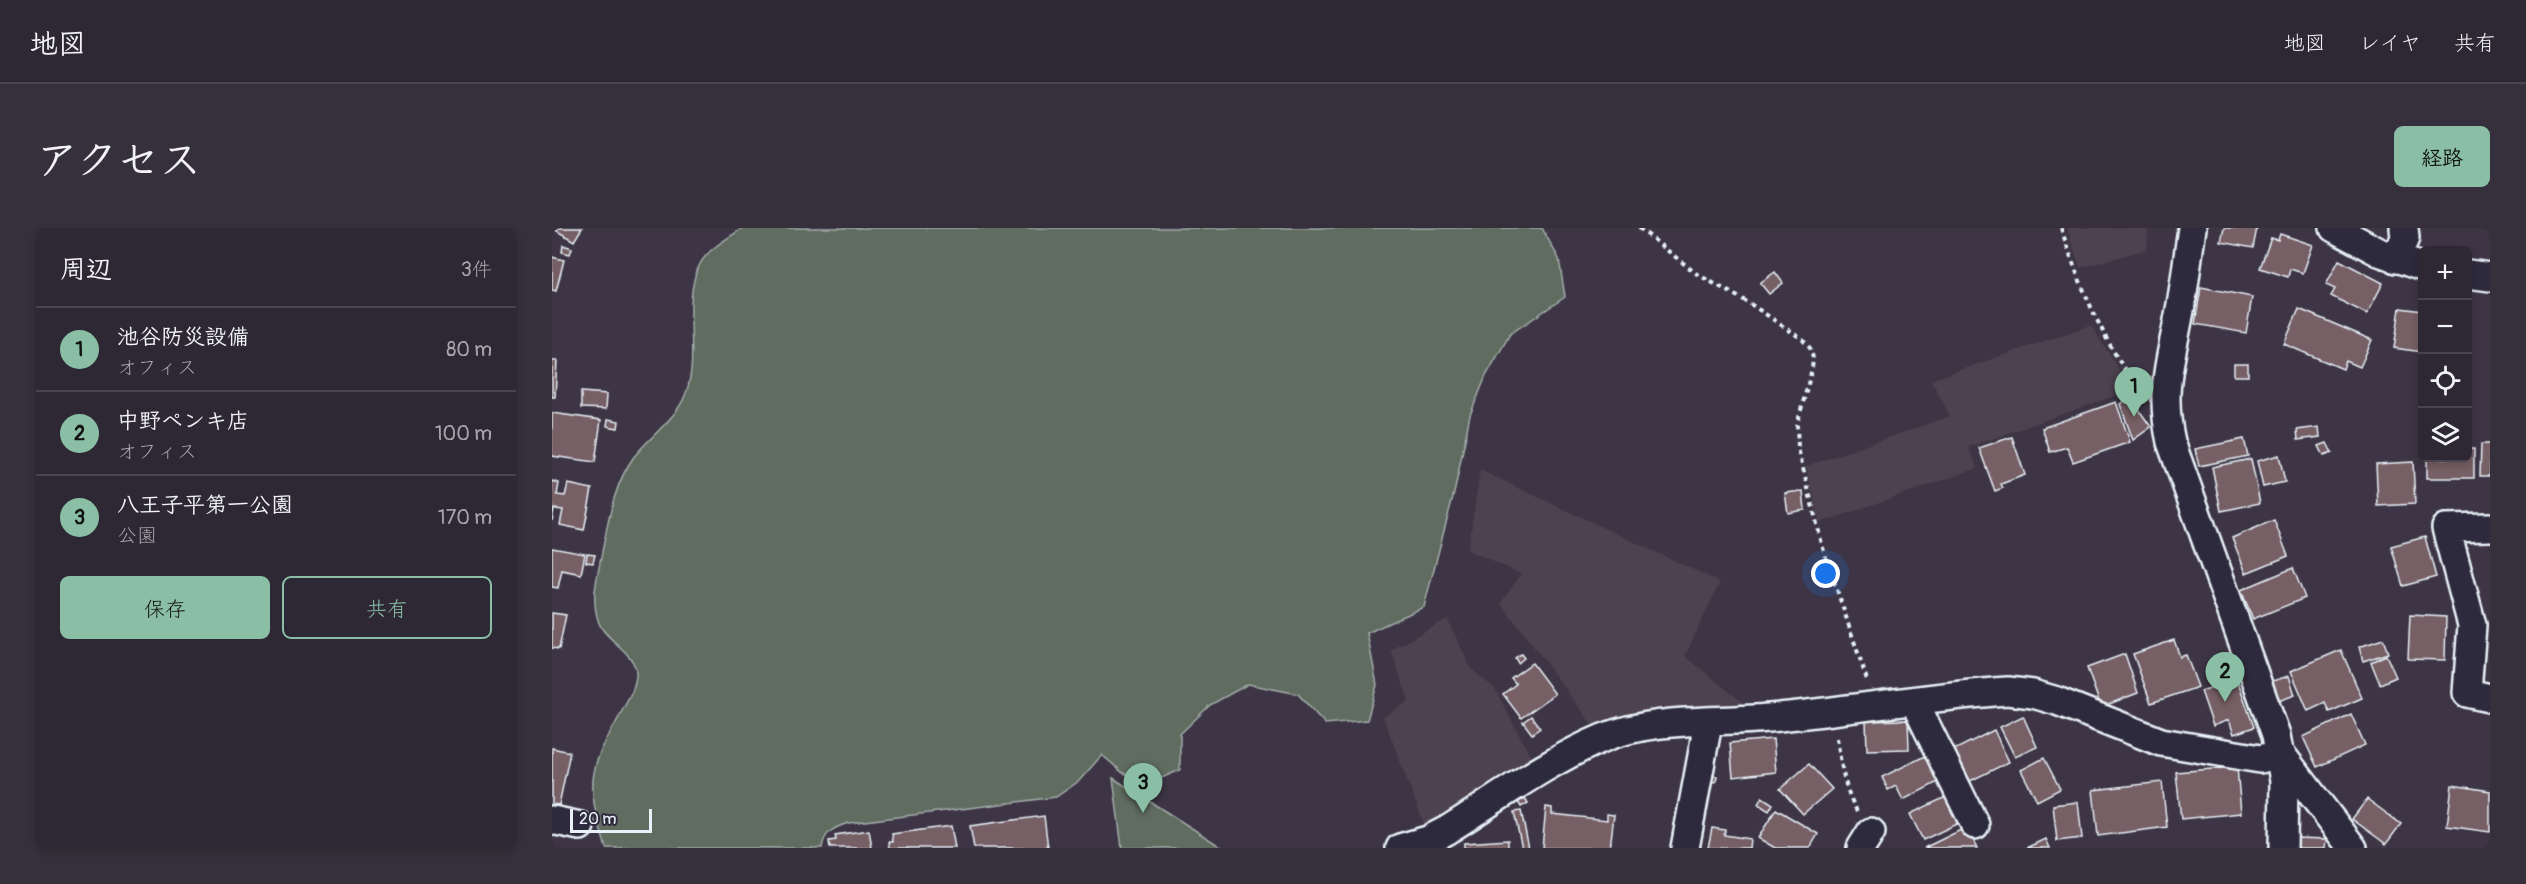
<!DOCTYPE html>
<html lang="ja">
<meta charset="utf-8">
<style>
:root{--surface:#2e2834;--page:#36303c;--text:#f1f3f6;--muted:#a7a6ac;--line:#49444f;--accent:#8abfa5}
body{margin:0;font-family:Pangolin,"Klee One",sans-serif;background:var(--page);color:var(--text)}
.controls{position:absolute;right:18px;top:18px;display:grid;overflow:hidden;border-radius:9px;box-shadow:0 3px 9px #0003}
.controls button{width:54px;height:54px;display:grid;place-items:center;padding:0;border:0;border-bottom:2px solid var(--line);background:var(--surface);color:var(--text);font:30px sans-serif}
.scale{position:absolute;left:18px;bottom:15px;width:82px;box-sizing:border-box;padding-left:6px;border:3px solid #e8f1f8;border-top:0;font-size:16px;line-height:21px;white-space:nowrap;color:#e8f1f8;-webkit-text-stroke:4px #2f2a3d;paint-order:stroke}
.you{position:absolute;left:1274px;top:346px;width:21px;height:21px;margin:-15px;border:4px solid #fff;border-radius:50%;background:#1a73e8;box-shadow:0 0 0 9px #1a73e833}
.badge{display:grid;place-items:center;width:39px;height:39px;border-radius:50%;background:var(--accent);color:#111;font-size:20px;font-weight:700}
.pin{position:absolute;translate:-50% -50px;filter:drop-shadow(0 2px 3px #0008)}
.pin::after{content:'';position:absolute;top:32px;width:21px;height:18px;background:inherit;clip-path:polygon(0 0,100% 0,50% 100%)}
.list{margin:0;padding:0;list-style:none}
h2{display:flex;justify-content:space-between;align-items:center;height:78px;margin:0;padding:0 24px;font-size:26px}
h2 small{font-size:20px;font-weight:400;color:var(--muted)}
.list li{display:grid;grid-template-columns:39px 1fr auto;gap:18px;align-items:center;box-sizing:border-box;height:84px;padding:0 24px;border-top:2px solid var(--line)}
.list b{display:block;font-size:22px;white-space:nowrap}
.list p{margin:0;font-size:20px;white-space:nowrap;color:var(--muted)}
.list em{font-size:20px;font-style:normal;color:var(--muted)}
.actions{display:flex;gap:12px;padding:18px 24px}
.actions a{flex:1;padding:14px 0;border:2px solid var(--accent);border-radius:9px;text-align:center;font-size:21px;color:var(--accent)}
.actions .main{background:var(--accent);color:#111}
.icon{flex:none;width:33px;height:33px;fill:none;stroke:currentColor;stroke-width:2;stroke-linecap:round;stroke-linejoin:round}
.map{position:relative;flex:none;width:1938px;height:620px;overflow:hidden;border-radius:9px}
header{display:flex;align-items:center;gap:36px;box-sizing:border-box;height:84px;padding:0 30px;background:var(--surface);border-bottom:2px solid var(--line)}
header strong{font-size:28px}
nav{display:flex;gap:33px;margin-inline-start:auto;font-size:21px}
.intro{display:flex;align-items:center;justify-content:space-between;box-sizing:border-box;height:144px;padding:0 36px}
h1{margin:0;font-size:42px}
.button{padding:15px 27px;border-radius:9px;background:var(--accent);color:#111;font-size:21px;font-weight:700}
main{display:flex;gap:36px;padding:0 36px}
aside{flex:1;background:var(--surface);border-radius:9px;box-shadow:0 3px 9px #0003}
.map>svg:first-child{display:block}
.built{fill:#4e424f}
.green{fill:#616c60;stroke:#a4aeac;stroke-width:1.5}
.building{fill:#765f65;stroke:#e8f1f8;stroke-width:1.5}
.lines{fill:none;stroke-linecap:round;stroke-linejoin:round}
.minor-casing{stroke:#e8f1f8;stroke-width:32}
.path{stroke:#e8f1f8;stroke-width:4;stroke-dasharray:4.5 4.5;stroke-linecap:butt}
.minor{stroke:#2f2a3d;stroke-width:27}
</style>
<header>
<strong>地図</strong>
<nav><a>地図</a><a>レイヤ</a><a>共有</a></nav>
</header>
<div class="intro"><h1>アクセス</h1><a class="button">経路</a></div>
<main>
<aside>
<h2>周辺<small>3件</small></h2>
<ul class="list">
<li><span class="badge">1</span><div><b>池谷防災設備</b><p>オフィス</p></div><em>80 m</em></li>
<li><span class="badge">2</span><div><b>中野ペンキ店</b><p>オフィス</p></div><em>100 m</em></li>
<li><span class="badge">3</span><div><b>八王子平第一公園</b><p>公園</p></div><em>170 m</em></li>
</ul>
<div class="actions"><a class="main">保存</a><a>共有</a></div>
</aside>
<div class="map">
<svg width="1938" height="620" viewBox="0 0 1938 620">
<rect width="100%" height="100%" fill="#3d3545"/>
<filter id="ink" filterUnits="userSpaceOnUse"><feTurbulence type="fractalNoise" baseFrequency=".0167" numOctaves="2"/><feDisplacementMap in="SourceGraphic" scale="12" xChannelSelector="R" yChannelSelector="G"/><feConvolveMatrix kernelMatrix="1 2 1 2 8 2 1 2 1" color-interpolation-filters="sRGB"/></filter>
<g filter="url(#ink)">
<g class="built">
<path d="M 1515,0 L 1596,0 L 1595,21 L 1528,40 Z"/>
<path d="M 1539,97 L 1580,162 L 1416,219 L 1426,240 L 1268,295 L 1254,238 L 1398,188 L 1379,152 Z"/>
<path d="M 928,242 L 1168,354 L 1133,428 L 1200,482 L 1044,502 L 949,375 L 969,346 L 916,322 Z"/>
<path d="M 895,391 L 920,442 L 942,460 L 983,535 L 874,601 L 831,489 L 857,473 L 839,422 Z"/>
</g>
<g class="green">
<path d="M 191,0 L 990,0 L 1007,31 L 1013,69 L 958,106 L 934,148 L 918,187 L 903,261 L 872,379 L 815,405 L 825,457 L 815,492 L 773,496 L 746,466 L 696,456 L 658,477 L 628,506 L 628,542 L 596,556 L 571,545 L 550,527 L 527,553 L 504,569 L 297,595 C 283,599 272,604 270,620 L 54,620 C 47,596 37,570 42,545 C 45,525 59,505 68,487 C 74,474 85,460 84,445 C 84,427 58,414 49,399 C 44,390 42,375 43,364 C 44,351 48,337 50,324 C 57,291 61,259 81,230 C 96,210 120,194 131,172 C 151,132 128,77 147,38 C 155,21 176,10 191,0 Z"/>
<path d="M 561,550 L 671,620 L 570,620 Z"/>
</g>
<g class="building">
<path d="M 0,0 L 30,0 L 22,13 Z"/>
<path d="M 1672,0 L 1705,0 L 1701,20 L 1669,14 Z"/>
<path d="M 1728,6 L 1761,17 L 1751,45 L 1738,41 L 1736,49 L 1708,40 L 1719,10 L 1726,12 Z"/>
<path d="M 11,17 L 20,20 L 18,26 L 10,24 Z"/>
<path d="M 0,29 L 12,32 L 4,63 L 0,62 Z"/>
<path d="M 1787,32 L 1831,55 L 1815,86 L 1779,68 L 1783,61 L 1774,57 Z"/>
<path d="M 1223,44 L 1231,55 L 1217,66 L 1208,55 Z"/>
<path d="M 1649,59 L 1700,69 L 1694,105 L 1643,96 Z"/>
<path d="M 1848,80 L 1870,83 L 1870,124 L 1842,120 Z"/>
<path d="M 1747,81 L 1820,112 L 1808,139 L 1794,133 L 1791,141 L 1732,116 Z"/>
<path d="M 0,133 L 5,133 L 3,169 L 0,169 Z"/>
<rect x="1682" y="136" width="14" height="12"/>
<path d="M 29,164 L 55,166 L 54,181 L 29,180 Z"/>
<path d="M 1578,169 L 1599,199 L 1581,212 L 1568,176 Z"/>
<path d="M 1564,174 L 1578,214 L 1521,234 L 1515,219 L 1498,224 L 1490,200 Z"/>
<path d="M 0,185 L 49,192 L 43,234 L 0,228 Z"/>
<path d="M 56,191 L 67,193 L 66,200 L 55,198 Z"/>
<path d="M 1767,199 L 1768,209 L 1746,212 L 1745,202 Z"/>
<path d="M 1460,209 L 1473,247 L 1449,256 L 1451,260 L 1443,263 L 1427,220 Z"/>
<path d="M 1692,211 L 1696,228 L 1647,238 L 1643,221 Z"/>
<path d="M 1775,215 L 1780,225 L 1772,228 L 1767,218 Z"/>
<path d="M 1929,216 L 1938,216 L 1938,248 L 1928,248 Z"/>
<path d="M 1916,221 L 1922,221 L 1922,250 L 1875,250 L 1875,230 L 1916,230 Z"/>
<path d="M 1727,227 L 1733,254 L 1711,259 L 1705,233 Z"/>
<path d="M 1699,231 L 1708,275 L 1669,283 L 1660,239 Z"/>
<path d="M 1861,234 L 1863,276 L 1826,278 L 1824,236 Z"/>
<path d="M 0,253 L 7,255 L 5,267 L 13,268 L 16,256 L 40,261 L 32,302 L 8,297 L 11,282 L 2,281 L 0,293 Z"/>
<path d="M 1251,263 L 1253,282 L 1236,285 L 1233,265 Z"/>
<path d="M 1722,292 L 1736,328 L 1694,345 L 1680,310 Z"/>
<path d="M 1873,309 L 1884,349 L 1851,358 L 1839,318 Z"/>
<path d="M 0,320 L 33,326 L 29,346 L 10,342 L 6,360 L 0,359 Z"/>
<path d="M 35,326 L 43,327 L 41,335 L 34,334 Z"/>
<path d="M 1741,340 L 1753,370 L 1701,391 L 1689,362 Z"/>
<path d="M 0,385 L 14,387 L 7,421 L 0,420 Z"/>
<path d="M 1858,387 L 1894,389 L 1893,432 L 1856,431 Z"/>
<path d="M 1831,411 L 1836,425 L 1811,433 L 1807,419 Z"/>
<path d="M 1622,412 L 1628,429 L 1634,427 L 1646,459 L 1599,475 L 1581,426 Z"/>
<path d="M 1789,422 L 1810,470 L 1777,484 L 1773,475 L 1756,483 L 1739,443 Z"/>
<path d="M 969,426 L 972,430 L 966,435 L 963,430 Z"/>
<path d="M 1573,426 L 1586,465 L 1549,479 L 1535,440 Z"/>
<path d="M 1834,427 L 1844,449 L 1828,456 L 1819,434 Z"/>
<path d="M 980,435 L 1003,466 L 969,490 L 951,466 L 964,456 L 959,450 Z"/>
<path d="M 1737,448 L 1743,467 L 1721,475 L 1714,455 Z"/>
<path d="M 1685,451 L 1702,499 L 1682,506 L 1677,492 L 1661,498 L 1649,463 Z"/>
<path d="M 1799,486 L 1813,517 L 1765,539 L 1751,509 Z"/>
<path d="M 979,488 L 988,500 L 980,506 L 971,494 Z"/>
<path d="M 1471,488 L 1485,519 L 1463,529 L 1448,499 Z"/>
<path d="M 1356,492 L 1357,521 L 1315,522 L 1314,493 Z"/>
<path d="M 1442,502 L 1457,534 L 1414,555 L 1398,524 Z"/>
<path d="M 1221,511 L 1224,544 L 1181,549 L 1178,515 Z"/>
<path d="M 0,520 L 18,524 L 7,577 L 0,576 Z"/>
<path d="M 1375,527 L 1388,553 L 1351,572 L 1344,558 L 1336,562 L 1330,549 Z"/>
<path d="M 1492,530 L 1508,561 L 1485,573 L 1469,542 Z"/>
<path d="M 1257,536 L 1280,561 L 1251,586 L 1228,561 Z"/>
<path d="M 1685,539 L 1689,585 L 1629,591 L 1624,544 Z"/>
<path d="M 1159,547 L 1165,548 L 1164,554 L 1158,553 Z"/>
<path d="M 1610,554 L 1615,599 L 1546,608 L 1541,562 Z"/>
<path d="M 1900,557 L 1938,563 L 1938,604 L 1895,598 Z"/>
<path d="M 1400,566 L 1413,592 L 1371,612 L 1358,586 Z"/>
<path d="M 1210,569 L 1221,576 L 1217,583 L 1206,576 Z"/>
<path d="M 973,570 L 976,575 L 969,579 L 966,574 Z"/>
<path d="M 1815,571 L 1849,596 L 1834,616 L 1800,591 Z"/>
<path d="M 1526,574 L 1530,610 L 1505,613 L 1501,577 Z"/>
<path d="M 994,579 L 1000,580 L 1000,586 L 1055,592 L 1055,586 L 1062,587 L 1058,620 L 990,620 Z"/>
<path d="M 1224,581 L 1266,606 L 1258,620 L 1223,620 L 1206,610 Z"/>
<path d="M 969,583 L 977,620 L 970,620 L 962,584 Z"/>
<path d="M 492,588 L 496,620 L 422,620 L 418,598 Z"/>
<path d="M 399,598 L 403,620 L 338,620 L 337,614 L 341,614 L 340,606 Z"/>
<path d="M 1415,599 L 1425,620 L 1372,620 Z"/>
<path d="M 1160,600 L 1173,602 L 1172,607 L 1198,611 L 1197,620 L 1156,620 Z"/>
<path d="M 317,602 L 320,620 L 278,620 L 277,613 L 284,612 L 283,607 Z"/>
<path d="M 1744,610 L 1775,611 L 1774,620 L 1744,620 Z"/>
<path d="M 1494,611 L 1498,620 L 1475,620 Z"/>
<path d="M 956,612 L 956,620 L 912,620 L 912,615 Z"/>
</g>
<g class="lines">
<defs>
<g id="minor">
<path d="M 1640,0 C 1636,27 1633,55 1628,82 C 1619,133 1607,161 1619,214 L 1724,507 L 1732,553 L 1731,620"/>
<path d="M 1782,0 L 1827,24 L 1870,39"/>
<path d="M 1844,31 L 1853,10 L 1852,0"/>
<path d="M 1916,46 L 1938,49"/>
<path d="M 1938,299 L 1894,300 L 1920,397 L 1915,465 L 1938,470"/>
<path d="M 1366,473 L 1367,483 L 1423,597"/>
<path d="M 0,592 L 28,598"/>
<path d="M 848,620 L 876,612 L 895,602 C 945,571 996,533 1051,510 C 1103,489 1162,495 1217,490 C 1297,483 1376,468 1456,463 L 1481,466 L 1505,473 L 1609,514 L 1708,531 L 1729,526 L 1801,620"/>
<path d="M 1133,620 L 1154,506 L 1154,494"/>
<path d="M 1309,620 L 1319,604"/>
</g>
</defs>
<use href="#minor" class="minor-casing"/>
<g class="path">
<path d="M 1087,0 L 1145,46 L 1197,75 L 1250,111 L 1258,120 L 1261,130 L 1260,141 L 1245,197 L 1246,220 L 1271,320 L 1315,452"/>
<path d="M 1509,0 C 1528,58 1550,111 1586,161"/>
<path d="M 1285,510 C 1289,536 1292,560 1305,583"/>
</g>
<use href="#minor" class="minor"/>
</g>
</g>
</svg>
<div class="controls">
<button>+</button>
<button>−</button>
<button><svg class="icon" aria-label="locate" viewBox="0 0 24 24"><circle cx="12" cy="12" r="6"/><path d="M12 2v4M12 18v4M2 12h4M18 12h4"/></svg></button>
<button><svg class="icon" aria-label="layers" viewBox="0 0 24 24"><path d="M12 4l9 5-9 5-9-5zM3 14l9 5 9-5"/></svg></button>
</div>
<div class="scale">20 m</div>
<div class="you"></div>
<div class="pin badge" style="left:1582px;top:189px">1</div>
<div class="pin badge" style="left:1673px;top:474px">2</div>
<div class="pin badge" style="left:591px;top:585px">3</div>
</div>
</main>
